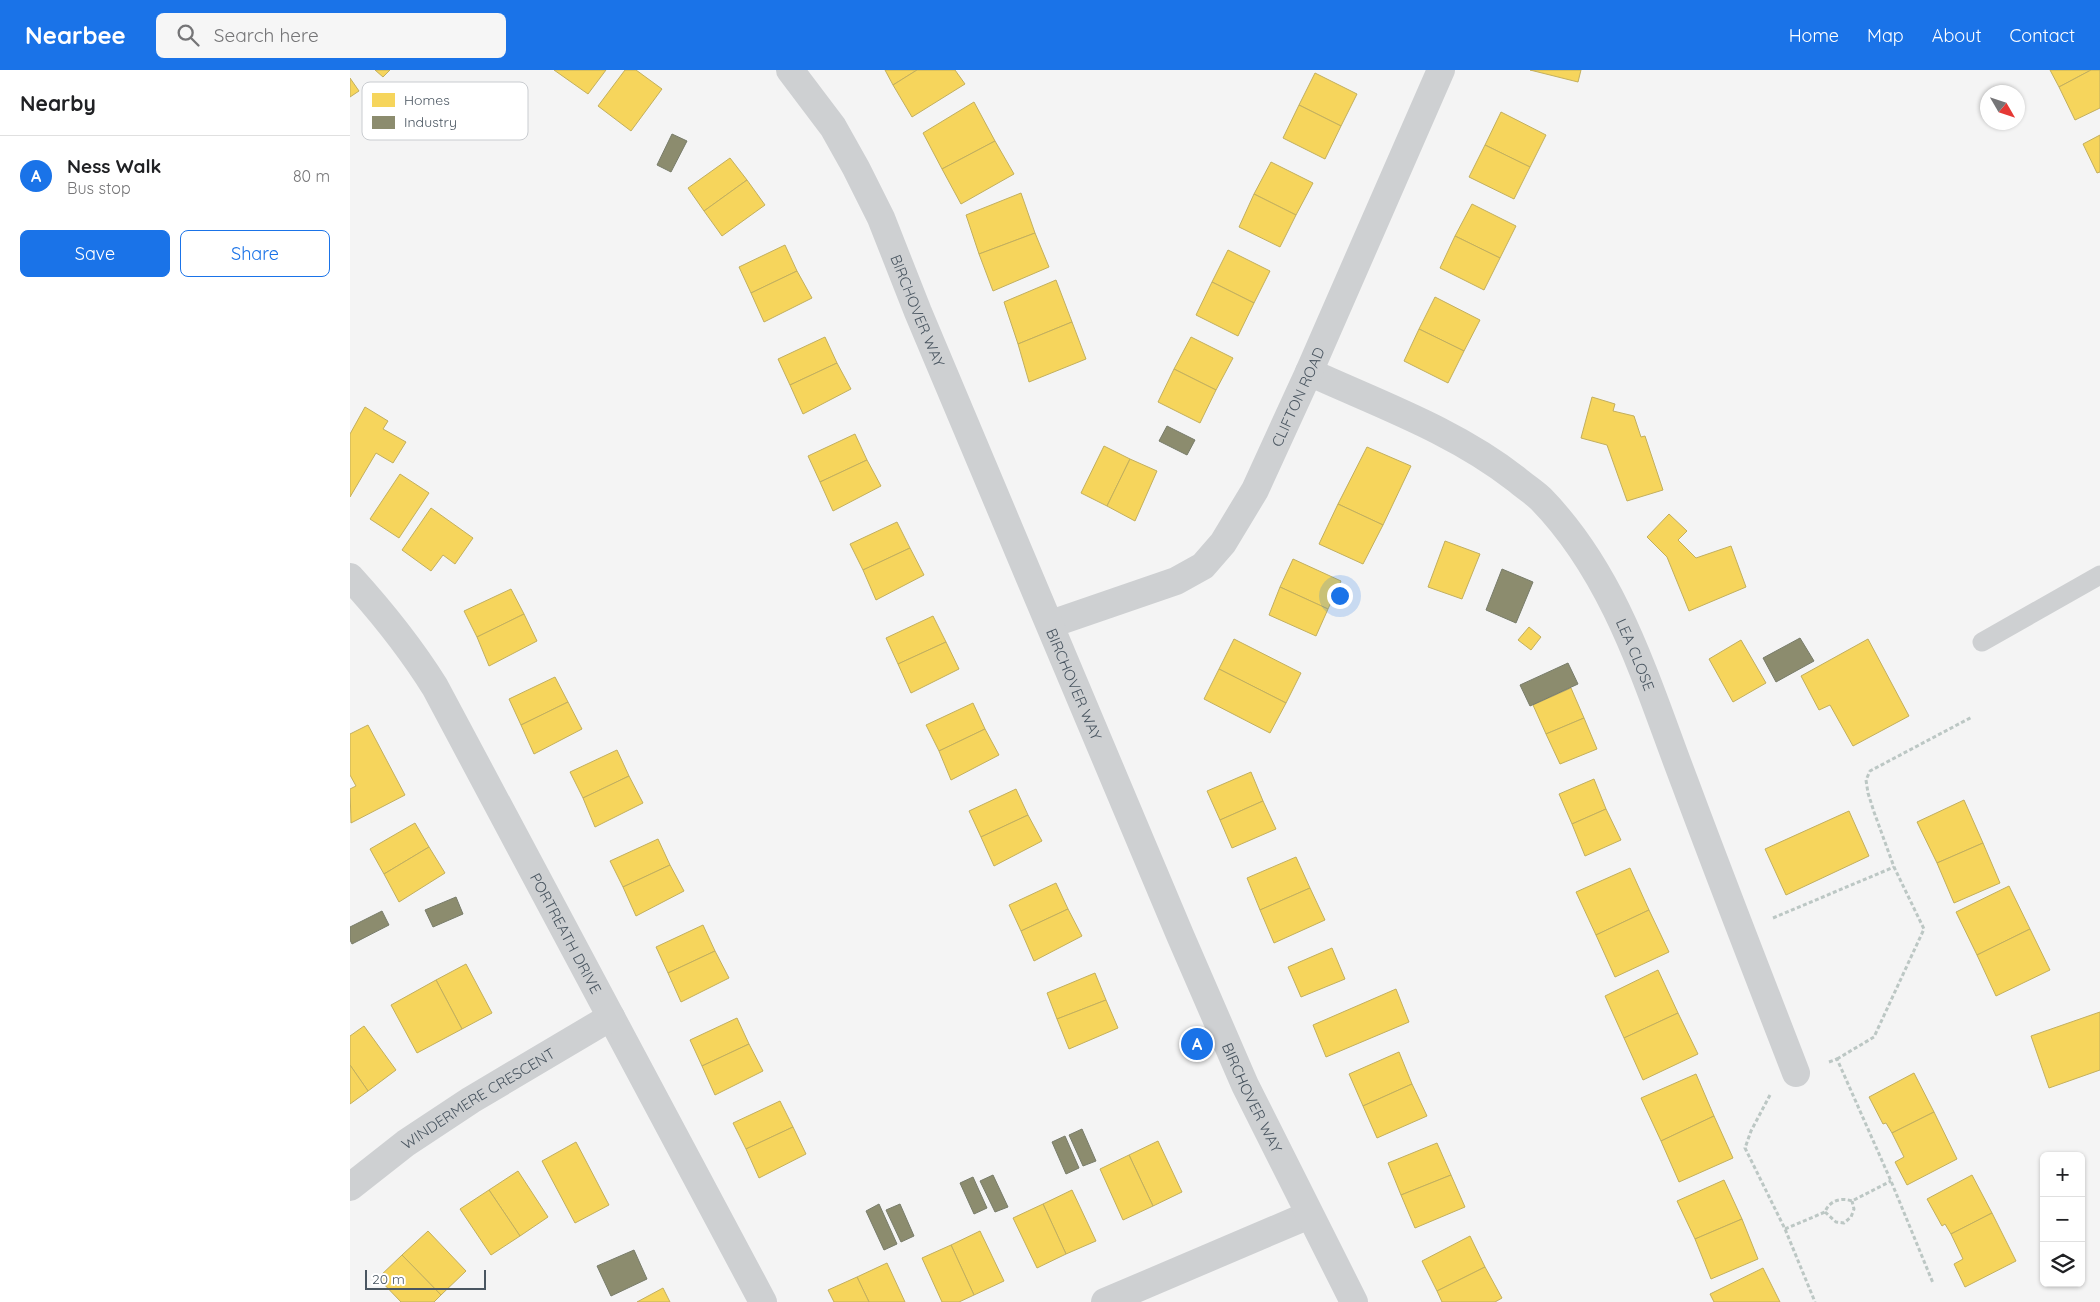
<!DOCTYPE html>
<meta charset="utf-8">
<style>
:root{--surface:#fff;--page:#f6f6f6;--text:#202124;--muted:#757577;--line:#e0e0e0;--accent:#1a73e8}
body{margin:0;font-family:Quicksand,sans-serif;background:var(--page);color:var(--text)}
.controls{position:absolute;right:15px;bottom:15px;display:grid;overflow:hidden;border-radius:8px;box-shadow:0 1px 4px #0004}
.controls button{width:45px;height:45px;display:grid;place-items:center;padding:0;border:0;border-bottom:1px solid var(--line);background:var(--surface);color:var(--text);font:25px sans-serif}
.compass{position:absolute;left:1630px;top:15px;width:45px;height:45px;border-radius:50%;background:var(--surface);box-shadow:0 1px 4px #0004;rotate:129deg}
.scale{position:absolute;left:15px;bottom:12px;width:121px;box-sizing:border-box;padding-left:5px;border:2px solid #4a5661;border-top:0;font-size:14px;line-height:18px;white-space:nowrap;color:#4a5661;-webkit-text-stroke:4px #fff;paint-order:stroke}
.you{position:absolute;left:989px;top:525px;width:18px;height:18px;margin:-12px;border:4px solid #fff;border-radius:50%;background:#1a73e8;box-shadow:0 0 0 8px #1a73e833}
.badge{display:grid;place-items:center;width:32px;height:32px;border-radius:50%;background:var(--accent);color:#fff;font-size:16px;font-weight:700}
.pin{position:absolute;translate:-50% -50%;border:2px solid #fff;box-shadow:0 1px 5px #0006}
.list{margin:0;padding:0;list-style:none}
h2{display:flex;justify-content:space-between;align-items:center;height:65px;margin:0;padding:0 20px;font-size:21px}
h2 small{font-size:16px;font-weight:400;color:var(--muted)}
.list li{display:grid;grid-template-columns:32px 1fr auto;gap:15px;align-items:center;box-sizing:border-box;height:80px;padding:0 20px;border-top:1px solid var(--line)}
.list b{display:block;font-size:19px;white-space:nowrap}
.list p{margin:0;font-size:16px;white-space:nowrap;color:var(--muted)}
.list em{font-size:16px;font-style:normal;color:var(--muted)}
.actions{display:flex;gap:10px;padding:15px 20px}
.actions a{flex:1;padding:11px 0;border:1px solid var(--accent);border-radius:8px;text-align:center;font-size:18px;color:var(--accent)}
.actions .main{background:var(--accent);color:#fff}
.icon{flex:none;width:28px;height:28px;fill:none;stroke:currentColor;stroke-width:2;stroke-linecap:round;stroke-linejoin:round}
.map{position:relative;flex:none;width:1750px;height:1232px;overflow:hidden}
header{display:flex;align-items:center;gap:30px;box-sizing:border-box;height:70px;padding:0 25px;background:var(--accent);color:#fff}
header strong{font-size:24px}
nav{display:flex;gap:28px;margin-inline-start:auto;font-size:18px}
.search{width:350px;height:45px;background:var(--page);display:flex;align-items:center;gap:12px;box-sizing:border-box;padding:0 18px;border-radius:8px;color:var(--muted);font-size:19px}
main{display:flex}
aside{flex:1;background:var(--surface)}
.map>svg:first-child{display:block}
.homes{fill:#f6d55c;stroke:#c2af5e}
.industry{fill:#8c8c6e;stroke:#787c6a}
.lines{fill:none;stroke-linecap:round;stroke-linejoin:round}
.path{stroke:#bcc7c4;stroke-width:3;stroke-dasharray:4 2.5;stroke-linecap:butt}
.service{stroke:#ced0d2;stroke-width:19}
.minor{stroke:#ced0d2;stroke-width:28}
.tertiary{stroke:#ced0d2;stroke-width:28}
.labels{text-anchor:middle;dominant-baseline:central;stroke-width:5;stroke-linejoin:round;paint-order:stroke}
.street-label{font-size:15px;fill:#4a5661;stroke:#fff}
.key{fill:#fff;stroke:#c9ccd0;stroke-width:1}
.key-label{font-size:14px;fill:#4a5661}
</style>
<header>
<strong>Nearbee</strong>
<div class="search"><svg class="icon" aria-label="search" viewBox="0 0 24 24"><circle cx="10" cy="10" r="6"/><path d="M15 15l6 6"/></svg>Search here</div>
<nav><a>Home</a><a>Map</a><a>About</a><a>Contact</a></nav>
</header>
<main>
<aside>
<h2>Nearby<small></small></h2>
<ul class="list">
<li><span class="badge">A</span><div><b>Ness Walk</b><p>Bus stop</p></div><em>80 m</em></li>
</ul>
<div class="actions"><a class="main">Save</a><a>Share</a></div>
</aside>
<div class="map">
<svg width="1750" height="1232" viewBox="0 0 1750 1232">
<rect width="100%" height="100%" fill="#f4f4f4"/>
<g class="homes">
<path d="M 25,0 L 40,0 L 33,7 Z"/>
<path d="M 204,0 L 256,0 L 238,24 Z"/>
<path d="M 275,0 L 286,0 L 312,19 L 281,61 L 248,36 Z"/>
<path d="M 535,0 L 567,0 L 543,15 Z"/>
<path d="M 567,0 L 605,0 L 615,14 L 562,47 L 543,15 Z"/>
<path d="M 1180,0 L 1231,0 L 1228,12 Z"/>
<path d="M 1700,0 L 1741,0 L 1709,17 Z"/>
<path d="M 1741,0 L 1750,0 L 1750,38 L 1725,50 L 1709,17 Z"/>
<path d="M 965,3 L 1007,24 L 991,56 L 949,35 Z"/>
<path d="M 0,8 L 9,21 L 0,27 Z"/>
<path d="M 624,32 L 645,71 L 592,99 L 573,63 Z"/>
<path d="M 949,35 L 991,56 L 975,89 L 933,68 Z"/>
<path d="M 1151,42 L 1196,65 L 1180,97 L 1135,75 Z"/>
<path d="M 1750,65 L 1750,102 L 1747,103 L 1733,74 Z"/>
<path d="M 645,71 L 664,104 L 611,134 L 592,99 Z"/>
<path d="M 1135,75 L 1180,97 L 1164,129 L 1119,107 Z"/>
<path d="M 380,88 L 397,110 L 354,141 L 338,118 Z"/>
<path d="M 921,92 L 963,113 L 946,145 L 904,124 Z"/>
<path d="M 397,110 L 415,135 L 372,166 L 354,141 Z"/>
<path d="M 671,123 L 685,163 L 629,184 L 616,145 Z"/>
<path d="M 904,124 L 946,145 L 930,177 L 889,157 Z"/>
<path d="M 1122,134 L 1166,156 L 1150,188 L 1105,166 Z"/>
<path d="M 685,163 L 699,197 L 643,221 L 629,184 Z"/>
<path d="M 1105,166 L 1150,188 L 1134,220 L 1090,198 Z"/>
<path d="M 435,175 L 447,201 L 401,223 L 389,197 Z"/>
<path d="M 878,180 L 920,201 L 904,233 L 862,212 Z"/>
<path d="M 447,201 L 462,228 L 414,252 L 401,223 Z"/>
<path d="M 706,210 L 722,252 L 668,274 L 654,232 Z"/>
<path d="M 862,212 L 904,233 L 888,266 L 846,245 Z"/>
<path d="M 1085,227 L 1130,250 L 1114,281 L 1069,259 Z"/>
<path d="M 722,252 L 736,289 L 679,312 L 668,274 Z"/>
<path d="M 1069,259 L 1114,281 L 1098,313 L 1054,291 Z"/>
<path d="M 475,267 L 487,293 L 440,315 L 428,289 Z"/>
<path d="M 841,267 L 883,288 L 866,320 L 824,299 Z"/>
<path d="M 487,293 L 501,319 L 453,344 L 440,315 Z"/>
<path d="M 824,299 L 866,320 L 850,353 L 808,332 Z"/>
<path d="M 1242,327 L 1265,334 L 1263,341 L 1284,346 L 1291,367 L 1295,366 L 1313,420 L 1277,431 L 1257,375 L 1231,368 Z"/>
<path d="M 15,337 L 38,351 L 33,359 L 56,372 L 43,393 L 26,383 L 0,427 L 0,364 Z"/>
<path d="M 505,364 L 517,390 L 470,412 L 458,386 Z"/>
<path d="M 754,376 L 780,389 L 757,436 L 731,423 Z"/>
<path d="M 1017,377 L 1061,396 L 1033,455 L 988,434 Z"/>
<path d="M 780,389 L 807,401 L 785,451 L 757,436 Z"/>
<path d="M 517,390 L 531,416 L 483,441 L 470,412 Z"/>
<path d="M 50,404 L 79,423 L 49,468 L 20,449 Z"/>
<path d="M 988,434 L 1033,455 L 1013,494 L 969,474 Z"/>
<path d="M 81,438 L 123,468 L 105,494 L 93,485 L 81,501 L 52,480 Z"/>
<path d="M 1319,444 L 1337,461 L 1328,470 L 1346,488 L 1381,476 L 1396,517 L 1339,541 L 1317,487 L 1297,467 Z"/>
<path d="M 547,452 L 560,478 L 513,500 L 500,474 Z"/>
<path d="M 1095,471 L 1130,484 L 1112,529 L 1078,517 Z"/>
<path d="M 560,478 L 574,505 L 526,530 L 513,500 Z"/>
<path d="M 943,489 L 991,511 L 978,539 L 930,517 Z"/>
<path d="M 930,517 L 978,539 L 966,566 L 919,545 Z"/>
<path d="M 161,519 L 174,544 L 127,567 L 114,541 Z"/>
<path d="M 174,544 L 187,571 L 139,596 L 127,567 Z"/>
<path d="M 583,546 L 596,572 L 548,594 L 536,568 Z"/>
<path d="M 1179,557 L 1191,567 L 1181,580 L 1168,570 Z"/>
<path d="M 884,569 L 951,603 L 936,633 L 869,599 Z"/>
<path d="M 1518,569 L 1559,646 L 1503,676 L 1480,635 L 1469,640 L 1451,606 Z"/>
<path d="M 1391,570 L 1416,613 L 1383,632 L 1359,589 Z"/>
<path d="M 596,572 L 609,599 L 561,623 L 548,594 Z"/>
<path d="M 869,599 L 936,633 L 920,663 L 854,629 Z"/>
<path d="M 205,607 L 218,632 L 171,655 L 159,629 Z"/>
<path d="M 1221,618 L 1234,648 L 1196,664 L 1183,635 Z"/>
<path d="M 218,632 L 232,659 L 184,684 L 171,655 Z"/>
<path d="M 623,633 L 635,659 L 589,681 L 576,655 Z"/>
<path d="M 1234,648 L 1247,679 L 1210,694 L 1196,664 Z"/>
<path d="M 18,655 L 55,725 L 1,753 L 0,719 L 6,716 L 0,705 L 0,664 Z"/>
<path d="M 635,659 L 649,685 L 601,710 L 589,681 Z"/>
<path d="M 267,680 L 279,706 L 233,728 L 220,702 Z"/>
<path d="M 901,702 L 913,731 L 870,750 L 857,721 Z"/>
<path d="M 279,706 L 293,733 L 245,757 L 233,728 Z"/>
<path d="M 1244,709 L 1256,739 L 1222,754 L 1209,724 Z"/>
<path d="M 666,719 L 678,745 L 631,767 L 619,741 Z"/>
<path d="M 1614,730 L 1633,773 L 1587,793 L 1567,752 Z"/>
<path d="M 913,731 L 926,759 L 882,778 L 870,750 Z"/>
<path d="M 1256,739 L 1271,770 L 1235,786 L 1222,754 Z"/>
<path d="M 1499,741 L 1519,786 L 1436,825 L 1415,779 Z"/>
<path d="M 678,745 L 692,771 L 644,796 L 631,767 Z"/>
<path d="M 65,753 L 79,777 L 34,804 L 20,779 Z"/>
<path d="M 308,769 L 320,795 L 273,817 L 260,791 Z"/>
<path d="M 1633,773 L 1650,813 L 1604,833 L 1587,793 Z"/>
<path d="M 79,777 L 95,803 L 49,832 L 34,804 Z"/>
<path d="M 946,787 L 960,818 L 910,840 L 897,808 Z"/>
<path d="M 320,795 L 334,821 L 286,846 L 273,817 Z"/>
<path d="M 1280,798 L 1299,840 L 1246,865 L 1226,822 Z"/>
<path d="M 706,813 L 718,839 L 671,861 L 659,835 Z"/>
<path d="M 1659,816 L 1680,859 L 1627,885 L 1606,842 Z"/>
<path d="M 960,818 L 975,850 L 924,873 L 910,840 Z"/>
<path d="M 718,839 L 732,866 L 684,891 L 671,861 Z"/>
<path d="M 1299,840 L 1319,882 L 1265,907 L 1246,865 Z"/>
<path d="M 353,855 L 365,881 L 318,903 L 306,877 Z"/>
<path d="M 1680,859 L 1700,900 L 1646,926 L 1627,885 Z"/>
<path d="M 982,878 L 995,909 L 951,927 L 938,897 Z"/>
<path d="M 365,881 L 379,908 L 331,932 L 318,903 Z"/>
<path d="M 116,894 L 142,943 L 112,959 L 86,910 Z"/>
<path d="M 1308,900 L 1328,943 L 1274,968 L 1255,926 Z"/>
<path d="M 745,903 L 756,930 L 707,949 L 697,923 Z"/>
<path d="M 86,910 L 112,959 L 67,983 L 41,935 Z"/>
<path d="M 1046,919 L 1059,952 L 976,987 L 963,955 Z"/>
<path d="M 756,930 L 768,958 L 719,979 L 707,949 Z"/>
<path d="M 1750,942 L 1750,1000 L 1699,1018 L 1681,966 Z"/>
<path d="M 1328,943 L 1348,984 L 1293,1010 L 1274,968 Z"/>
<path d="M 387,948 L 399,974 L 352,996 L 340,970 Z"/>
<path d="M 14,956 L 46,1000 L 18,1021 L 0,995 L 0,966 Z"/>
<path d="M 399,974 L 413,1001 L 365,1025 L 352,996 Z"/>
<path d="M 1049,982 L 1062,1014 L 1013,1036 L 999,1004 Z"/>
<path d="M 0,995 L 18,1021 L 0,1034 Z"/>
<path d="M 1564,1003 L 1584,1042 L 1542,1063 L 1536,1053 L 1533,1054 L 1519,1027 Z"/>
<path d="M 1346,1004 L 1364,1046 L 1311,1071 L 1291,1028 Z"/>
<path d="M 1062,1014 L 1077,1046 L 1027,1068 L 1013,1036 Z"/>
<path d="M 430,1031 L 443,1057 L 396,1079 L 383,1053 Z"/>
<path d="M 1584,1042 L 1607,1089 L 1557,1115 L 1545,1092 L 1554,1087 L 1542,1063 Z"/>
<path d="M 1364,1046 L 1383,1088 L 1329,1112 L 1311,1071 Z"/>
<path d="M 443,1057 L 456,1084 L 409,1108 L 396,1079 Z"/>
<path d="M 808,1071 L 832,1122 L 803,1136 L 779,1085 Z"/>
<path d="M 226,1072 L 259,1135 L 225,1153 L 192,1091 Z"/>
<path d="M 1087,1073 L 1101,1105 L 1051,1125 L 1038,1093 Z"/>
<path d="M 779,1085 L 803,1136 L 773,1150 L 750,1099 Z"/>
<path d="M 168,1101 L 198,1147 L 170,1166 L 139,1120 Z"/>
<path d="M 1101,1105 L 1115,1137 L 1065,1158 L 1051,1125 Z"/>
<path d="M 1622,1105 L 1642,1143 L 1601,1164 L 1595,1154 L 1592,1156 L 1577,1129 Z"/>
<path d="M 1374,1110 L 1392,1149 L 1345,1169 L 1327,1131 Z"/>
<path d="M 139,1120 L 170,1166 L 141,1185 L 110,1139 Z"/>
<path d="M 722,1120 L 746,1171 L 716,1184 L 693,1134 Z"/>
<path d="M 693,1134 L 716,1184 L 687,1198 L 663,1148 Z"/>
<path d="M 1642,1143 L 1666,1191 L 1615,1217 L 1604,1194 L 1613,1189 L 1601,1164 Z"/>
<path d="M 1392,1149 L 1408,1189 L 1361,1209 L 1345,1169 Z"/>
<path d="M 78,1161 L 116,1201 L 91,1225 L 52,1185 Z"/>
<path d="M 630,1161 L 654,1211 L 624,1225 L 601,1175 Z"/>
<path d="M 1120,1166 L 1135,1197 L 1087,1221 L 1072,1191 Z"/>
<path d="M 601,1175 L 624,1225 L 609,1232 L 592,1232 L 572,1188 Z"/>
<path d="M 52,1185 L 91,1225 L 84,1232 L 51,1232 L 28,1208 Z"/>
<path d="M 537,1193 L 555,1232 L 519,1232 L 507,1207 Z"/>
<path d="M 1135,1197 L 1152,1228 L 1145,1232 L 1092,1232 L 1087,1221 Z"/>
<path d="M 1413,1198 L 1430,1232 L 1364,1232 L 1360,1224 Z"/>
<path d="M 507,1207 L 519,1232 L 484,1232 L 478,1220 Z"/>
<path d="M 313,1218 L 320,1232 L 287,1232 Z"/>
</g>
<g class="industry">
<path d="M 322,64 L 337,71 L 321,102 L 307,95 Z"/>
<path d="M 817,356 L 845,370 L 837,385 L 809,371 Z"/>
<path d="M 1152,499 L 1183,512 L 1166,553 L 1136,540 Z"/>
<path d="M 1450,568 L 1464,591 L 1426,612 L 1413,588 Z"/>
<path d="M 1218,593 L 1228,614 L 1180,636 L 1170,615 Z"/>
<path d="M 106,827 L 113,844 L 83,857 L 75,840 Z"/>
<path d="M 32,841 L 39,855 L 2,874 L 0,870 L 0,857 Z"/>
<path d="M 732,1059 L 746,1091 L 733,1096 L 719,1065 Z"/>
<path d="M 715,1066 L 729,1098 L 716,1104 L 702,1072 Z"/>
<path d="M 643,1105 L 658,1137 L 645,1142 L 630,1111 Z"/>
<path d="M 623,1107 L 637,1138 L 624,1144 L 610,1113 Z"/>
<path d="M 529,1134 L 547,1174 L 534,1180 L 516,1141 Z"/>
<path d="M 550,1134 L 564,1166 L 551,1172 L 536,1140 Z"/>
<path d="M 284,1180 L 297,1209 L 261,1226 L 247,1196 Z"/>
</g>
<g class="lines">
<g class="path">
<path d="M 1423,848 L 1544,797"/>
<path d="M 1487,989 L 1524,967 L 1574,859 L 1544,797 L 1524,742 L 1518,723 L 1516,710 L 1520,701 L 1622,647"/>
<path d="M 1479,992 L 1487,989 L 1541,1111 L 1583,1213"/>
<path d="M 1420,1025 L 1401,1061 L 1395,1078 L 1435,1159 L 1465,1232"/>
<path d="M 1475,1142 L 1486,1152 L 1494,1153 L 1501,1147 L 1504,1139 L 1502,1131"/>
<path d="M 1435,1159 L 1475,1142 C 1479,1131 1491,1127 1502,1131 L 1541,1111"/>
</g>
<path class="service" d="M 1632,572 L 1750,505"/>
<g class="minor">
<path id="s1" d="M 959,302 C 1029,334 1105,361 1166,409 C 1174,416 1184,422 1191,429 C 1267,507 1297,614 1335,713 C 1371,810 1409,907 1446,1003"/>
<path id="s2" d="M 0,507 C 31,541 60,577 85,617 L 413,1232"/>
<path id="s3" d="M 701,554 L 826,511 L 853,496 L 873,473 L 905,420 L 959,302 L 1091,0"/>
<path id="s4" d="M 0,1117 L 56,1073 L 121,1030 L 261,947"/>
<path d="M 755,1232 L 959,1145"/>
</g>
<path class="tertiary" id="s5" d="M 440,0 L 483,57 L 506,98 L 531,148 L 568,242 L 830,865 L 895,1015 L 1004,1232"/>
</g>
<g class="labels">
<g class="street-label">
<text stroke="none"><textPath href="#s5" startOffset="274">BIRCHOVER WAY</textPath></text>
<text stroke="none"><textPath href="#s3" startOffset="358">CLIFTON ROAD</textPath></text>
<text stroke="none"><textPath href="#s1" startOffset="449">LEA CLOSE</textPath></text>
<text stroke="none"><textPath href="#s5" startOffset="679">BIRCHOVER WAY</textPath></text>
<text stroke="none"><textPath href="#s2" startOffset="418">PORTREATH DRIVE</textPath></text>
<text stroke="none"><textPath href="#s5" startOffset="1129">BIRCHOVER WAY</textPath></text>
<text stroke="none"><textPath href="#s4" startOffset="156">WINDERMERE CRESCENT</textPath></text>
</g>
</g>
<rect x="12" y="12" width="166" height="58" rx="8" class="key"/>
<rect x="22" y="23" width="23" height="14" fill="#f6d55c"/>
<rect x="22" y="46" width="23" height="13" fill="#8c8c6e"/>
<g class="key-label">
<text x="54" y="35">Homes</text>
<text x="54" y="57">Industry</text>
</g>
</svg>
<div class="controls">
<button>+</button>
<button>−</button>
<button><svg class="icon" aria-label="layers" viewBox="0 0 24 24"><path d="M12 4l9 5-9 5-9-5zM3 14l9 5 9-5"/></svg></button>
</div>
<svg class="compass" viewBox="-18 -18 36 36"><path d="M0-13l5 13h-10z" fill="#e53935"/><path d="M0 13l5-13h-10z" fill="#757577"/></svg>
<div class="scale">20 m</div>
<div class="you"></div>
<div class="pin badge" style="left:847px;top:974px">A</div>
</div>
</main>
